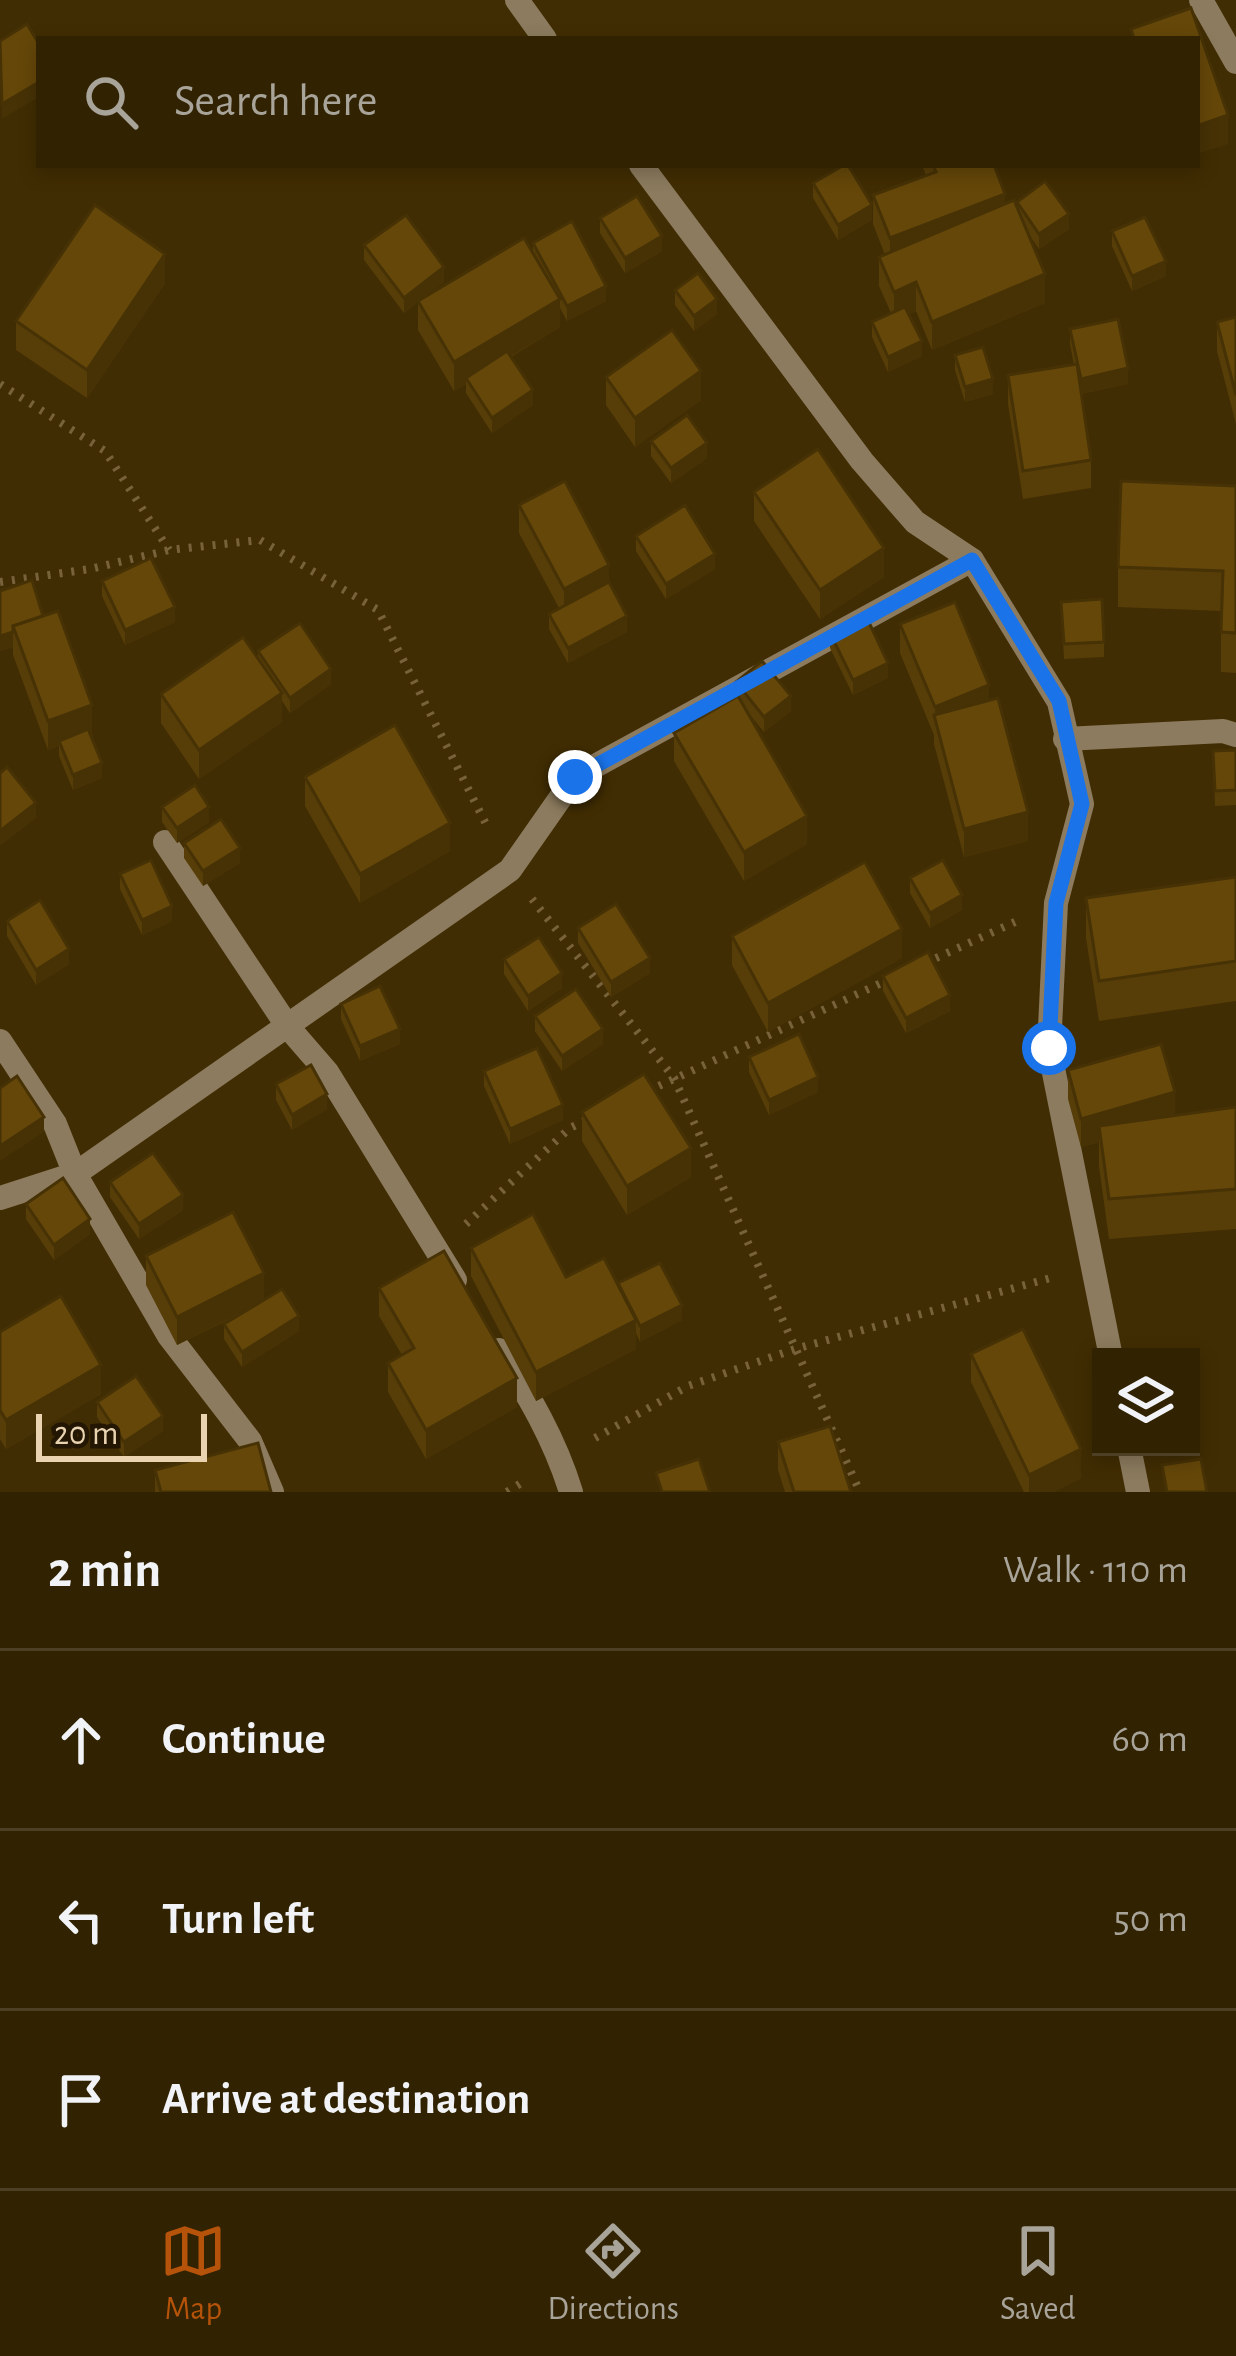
<!DOCTYPE html>
<meta charset="utf-8">
<style>
:root{--surface:#312202;--page:#3d2f11;--text:#f1f3f6;--muted:#a8a499;--line:#4c3f24;--accent:#b45309}
body{margin:0;font-family:"Alegreya Sans",sans-serif;background:var(--page);color:var(--text)}
.controls{position:absolute;right:36px;bottom:36px;display:grid;overflow:hidden;border-radius:0px;box-shadow:0 6px 18px #0003}
.controls button{width:108px;height:108px;display:grid;place-items:center;padding:0;border:0;border-bottom:3px solid var(--line);background:var(--surface);color:var(--text);font:60px sans-serif}
.scale{position:absolute;left:36px;bottom:30px;width:171px;box-sizing:border-box;padding-left:12px;border:6px solid #e9d3b1;border-top:0;font-size:33px;line-height:42px;white-space:nowrap;color:#e9d3b1;-webkit-text-stroke:9px #231602;paint-order:stroke}
.stop{position:absolute;width:36px;height:36px;margin:-27px;border:9px solid #1a73e8;border-radius:50%;background:#fff}
.stop.end{background:#1a73e8;border-color:#fff;box-shadow:0 3px 12px #0008}
.list{margin:0;padding:0;list-style:none}
h2{display:flex;justify-content:space-between;align-items:center;height:156px;margin:0;padding:0 48px;font-size:51px}
h2 small{font-size:39px;font-weight:400;color:var(--muted)}
.list li{display:grid;grid-template-columns:78px 1fr auto;gap:36px;align-items:center;box-sizing:border-box;height:180px;padding:0 48px;border-top:3px solid var(--line)}
.list b{display:block;font-size:45px;white-space:nowrap}
.list em{font-size:39px;font-style:normal;color:var(--muted)}
.icon{flex:none;width:66px;height:66px;fill:none;stroke:currentColor;stroke-width:2;stroke-linecap:round;stroke-linejoin:round}
.map{position:relative;flex:none;width:1236px;height:1492px;overflow:hidden}
.search{position:absolute;background:var(--surface);box-shadow:0 6px 18px #0003;left:36px;right:36px;top:36px;height:132px;display:flex;align-items:center;gap:30px;box-sizing:border-box;padding:0 42px;border-radius:0px;color:var(--muted);font-size:45px}
.sheet{height:696px;background:var(--surface)}
nav{display:flex;justify-content:space-around;align-items:center;box-sizing:border-box;height:168px;border-top:3px solid var(--line);background:var(--surface);font-size:33px;color:var(--muted)}
nav a{display:grid;justify-items:center;gap:6px}
nav .on{color:var(--accent)}
.map>svg:first-child{display:block}
.lines{fill:none;stroke-linecap:round;stroke-linejoin:round}
.path{stroke:#77623b;stroke-width:8;stroke-dasharray:3 9;stroke-linecap:butt}
.minor{stroke:#8c7b5e;stroke-width:24}
.wall{fill:#573d08}
.shaded-wall{fill:#473206}
.building{fill:#654709;stroke:#473206;stroke-width:3}
.route{stroke:#1a73e8;stroke-width:15}
</style>
<div class="map">
<svg width="1236" height="1492" viewBox="0 0 1236 1492">
<rect width="100%" height="100%" fill="#412d03"/>
<g class="lines">
<g class="path">
<path d="M 0,384 L 105,451 L 169,550"/>
<path d="M 0,582 L 90,569 L 169,550 L 260,540 L 378,610 L 489,830"/>
<path d="M 532,899 L 674,1078 L 860,1492"/>
<path d="M 925,963 L 1015,922"/>
<path d="M 648,1091 L 890,979"/>
<path d="M 466,1224 L 570,1128 L 591,1118"/>
<path d="M 595,1438 L 688,1386 L 795,1349 L 1054,1277"/>
<path d="M 507,1492 L 526,1480"/>
</g>
<g class="minor">
<path d="M 517,0 L 545,39"/>
<path d="M 1201,0 L 1236,62"/>
<path d="M 641,165 L 862,461 L 915,522 L 972,560 L 1059,702 L 1082,804 L 1056,903 L 1049,1048 L 1111,1357"/>
<path d="M 1065,739 L 1223,731 L 1236,735"/>
<path d="M 165,842 L 288,1027 L 327,1072 L 455,1280"/>
<path d="M 0,1041 L 55,1124 L 75,1174 L 169,1336 L 250,1441 L 272,1492"/>
<path d="M 0,1198 L 75,1174 L 510,870 L 575,777 L 972,560"/>
<path d="M 499,1350 C 529,1395 555,1440 571,1492"/>
<path d="M 1129,1447 L 1138,1492"/>
</g>
</g>
<g class="wall">
<path d="M 922,165 L 994,165 L 1005,204 L 1017,206 L 1017,202 L 1069,229 L 1039,249 L 1029,235 L 1045,303 L 932,350 L 916,311 L 909,314 L 922,356 L 888,372 L 872,337 L 872,322 L 891,313 L 879,286 L 879,257 L 885,255 L 873,224 L 873,195 L 926,175 Z"/>
<path d="M 813,183 L 872,220 L 838,240 L 813,198 Z"/>
<path d="M 600,218 L 662,251 L 625,273 L 600,233 Z"/>
<path d="M 1112,231 L 1166,276 L 1132,291 L 1112,246 Z"/>
<path d="M 533,243 L 606,301 L 567,321 L 560,308 L 560,327 L 511,357 L 533,405 L 492,433 L 466,393 L 466,384 L 454,391 L 418,330 L 418,302 L 404,313 L 364,260 L 364,245 L 444,282 L 424,297 L 533,253 Z"/>
<path d="M 165,283 L 87,398 L 16,350 L 16,321 Z"/>
<path d="M 675,290 L 717,314 L 694,331 L 675,305 Z"/>
<path d="M 1236,317 L 1236,424 L 1217,351 L 1217,322 Z"/>
<path d="M 1070,329 L 1128,384 L 1081,394 L 1091,460 L 1091,488 L 1023,499 L 1008,404 L 1008,375 L 1074,365 L 1070,344 Z"/>
<path d="M 955,355 L 993,394 L 965,402 L 955,370 Z"/>
<path d="M 606,377 L 701,400 L 635,447 L 606,405 Z"/>
<path d="M 651,441 L 707,458 L 671,483 L 651,456 Z"/>
<path d="M 1236,486 L 1236,673 L 1221,672 L 1221,611 L 1118,607 L 1118,567 Z"/>
<path d="M 754,492 L 884,577 L 820,619 L 754,521 Z"/>
<path d="M 519,505 L 609,582 L 627,632 L 568,663 L 549,629 L 549,614 L 559,608 L 519,533 Z"/>
<path d="M 636,536 L 715,569 L 666,599 L 636,551 Z"/>
<path d="M 102,581 L 175,622 L 125,645 L 102,596 Z"/>
<path d="M 0,591 L 43,616 L 92,734 L 102,778 L 73,790 L 59,756 L 59,746 L 48,750 L 13,655 L 13,647 L 0,651 Z"/>
<path d="M 1061,602 L 1104,642 L 1104,657 L 1064,659 Z"/>
<path d="M 900,624 L 989,701 L 1028,841 L 964,857 L 934,744 L 934,735 L 900,653 Z"/>
<path d="M 830,633 L 888,678 L 853,695 L 830,648 Z"/>
<path d="M 258,651 L 331,684 L 290,713 L 282,701 L 282,722 L 199,779 L 161,723 L 161,694 L 258,659 Z"/>
<path d="M 736,682 L 791,711 L 764,732 L 745,709 L 807,844 L 744,881 L 674,761 L 674,733 L 736,697 Z"/>
<path d="M 1236,750 L 1236,805 L 1215,806 L 1213,751 Z"/>
<path d="M 305,777 L 450,851 L 360,903 L 305,806 Z"/>
<path d="M 162,807 L 209,822 L 177,843 L 162,822 Z"/>
<path d="M 184,843 L 240,863 L 203,886 L 184,858 Z"/>
<path d="M 120,874 L 172,921 L 142,935 L 120,889 Z"/>
<path d="M 1236,877 L 1236,1001 L 1099,1021 L 1086,938 L 1086,898 Z"/>
<path d="M 910,878 L 962,910 L 930,928 L 910,893 Z"/>
<path d="M 7,921 L 69,964 L 36,985 L 7,936 Z"/>
<path d="M 578,928 L 650,973 L 611,997 L 578,943 Z"/>
<path d="M 732,936 L 902,958 L 768,1032 L 732,965 Z"/>
<path d="M 504,959 L 562,988 L 528,1011 L 504,974 Z"/>
<path d="M 883,976 L 950,1011 L 906,1033 L 883,991 Z"/>
<path d="M 341,1004 L 400,1044 L 360,1061 L 341,1019 Z"/>
<path d="M 535,1016 L 603,1044 L 562,1071 L 535,1031 Z"/>
<path d="M 749,1057 L 818,1092 L 769,1115 L 749,1072 Z"/>
<path d="M 1068,1070 L 1175,1115 L 1236,1107 L 1236,1229 L 1109,1239 L 1099,1166 L 1099,1142 L 1081,1147 L 1068,1099 Z"/>
<path d="M 484,1071 L 563,1120 L 510,1144 L 484,1086 Z"/>
<path d="M 276,1084 L 327,1109 L 292,1130 L 276,1100 Z"/>
<path d="M 582,1112 L 691,1177 L 627,1215 L 582,1141 Z"/>
<path d="M 110,1182 L 183,1210 L 139,1239 L 110,1197 Z"/>
<path d="M 26,1204 L 90,1234 L 54,1260 L 26,1219 Z"/>
<path d="M 471,1248 L 566,1277 L 618,1285 L 682,1320 L 640,1342 L 636,1333 L 636,1349 L 536,1401 L 471,1276 Z"/>
<path d="M 146,1256 L 264,1299 L 299,1331 L 242,1367 L 224,1339 L 224,1324 L 244,1312 L 177,1345 L 146,1285 Z"/>
<path d="M 379,1288 L 517,1407 L 426,1459 L 388,1392 L 388,1363 L 402,1355 L 379,1316 Z"/>
<path d="M 0,1332 L 101,1394 L 6,1449 L 0,1439 Z"/>
<path d="M 971,1354 L 1081,1478 L 1053,1492 L 1024,1492 L 971,1382 Z"/>
<path d="M 97,1402 L 163,1431 L 124,1457 L 97,1417 Z"/>
<path d="M 778,1442 L 851,1492 L 785,1492 L 778,1470 Z"/>
<path d="M 155,1470 L 271,1492 L 155,1492 Z"/>
</g>
<g class="shaded-wall">
<path d="M 39,82 L 39,97 L 2,119 L 2,104 Z"/>
<path d="M 1228,115 L 1228,144 L 1197,154 L 1197,126 Z"/>
<path d="M 1005,194 L 1005,222 L 890,267 L 890,238 Z"/>
<path d="M 872,205 L 872,220 L 838,240 L 838,225 Z"/>
<path d="M 1069,214 L 1069,229 L 1039,249 L 1039,234 Z"/>
<path d="M 662,236 L 662,251 L 625,273 L 625,258 Z"/>
<path d="M 165,254 L 165,283 L 87,398 L 87,370 Z"/>
<path d="M 1166,261 L 1166,276 L 1132,291 L 1132,276 Z"/>
<path d="M 444,267 L 444,282 L 404,313 L 404,298 Z"/>
<path d="M 1045,274 L 1045,303 L 932,350 L 932,322 Z"/>
<path d="M 916,282 L 916,311 L 894,321 L 894,292 Z"/>
<path d="M 606,286 L 606,301 L 567,321 L 567,306 Z"/>
<path d="M 560,299 L 560,327 L 468,382 L 466,378 L 466,384 L 454,391 L 454,362 Z"/>
<path d="M 717,299 L 717,314 L 694,331 L 694,316 Z"/>
<path d="M 922,341 L 922,356 L 888,372 L 888,357 Z"/>
<path d="M 1128,368 L 1128,384 L 1081,394 L 1081,379 Z"/>
<path d="M 701,371 L 701,400 L 635,447 L 635,418 Z"/>
<path d="M 993,379 L 993,394 L 965,402 L 965,387 Z"/>
<path d="M 533,390 L 533,405 L 492,433 L 492,418 Z"/>
<path d="M 707,443 L 707,458 L 671,483 L 671,468 Z"/>
<path d="M 884,548 L 884,577 L 820,619 L 820,590 Z"/>
<path d="M 715,554 L 715,569 L 666,599 L 666,584 Z"/>
<path d="M 609,565 L 609,593 L 564,618 L 564,589 Z"/>
<path d="M 175,607 L 175,622 L 125,645 L 125,630 Z"/>
<path d="M 627,616 L 627,632 L 568,663 L 568,648 Z"/>
<path d="M 13,632 L 13,647 L 0,651 L 0,636 Z"/>
<path d="M 888,663 L 888,678 L 853,695 L 853,680 Z"/>
<path d="M 331,669 L 331,684 L 290,713 L 290,698 Z"/>
<path d="M 989,685 L 989,713 L 935,716 L 935,707 Z"/>
<path d="M 282,693 L 282,722 L 199,779 L 199,750 Z"/>
<path d="M 791,696 L 791,711 L 764,732 L 764,717 Z"/>
<path d="M 92,705 L 92,734 L 60,745 L 59,741 L 59,746 L 48,750 L 48,721 Z"/>
<path d="M 102,763 L 102,778 L 73,790 L 73,775 Z"/>
<path d="M 36,803 L 36,818 L 0,846 L 0,831 Z"/>
<path d="M 209,807 L 209,822 L 177,843 L 177,828 Z"/>
<path d="M 1028,812 L 1028,841 L 964,857 L 964,829 Z"/>
<path d="M 807,816 L 807,844 L 744,881 L 744,852 Z"/>
<path d="M 450,823 L 450,851 L 360,903 L 360,874 Z"/>
<path d="M 240,848 L 240,863 L 203,886 L 203,871 Z"/>
<path d="M 962,895 L 962,910 L 930,928 L 930,913 Z"/>
<path d="M 172,906 L 172,921 L 142,935 L 142,920 Z"/>
<path d="M 902,929 L 902,958 L 768,1032 L 768,1003 Z"/>
<path d="M 69,949 L 69,964 L 36,985 L 36,970 Z"/>
<path d="M 650,958 L 650,973 L 611,997 L 611,982 Z"/>
<path d="M 562,973 L 562,988 L 528,1011 L 528,996 Z"/>
<path d="M 950,995 L 950,1011 L 906,1033 L 906,1018 Z"/>
<path d="M 400,1029 L 400,1044 L 360,1061 L 360,1046 Z"/>
<path d="M 603,1029 L 603,1044 L 562,1071 L 562,1056 Z"/>
<path d="M 818,1077 L 818,1092 L 769,1115 L 769,1100 Z"/>
<path d="M 1175,1092 L 1175,1121 L 1099,1126 L 1099,1142 L 1081,1147 L 1081,1119 Z"/>
<path d="M 327,1094 L 327,1109 L 292,1130 L 292,1115 Z"/>
<path d="M 563,1105 L 563,1120 L 510,1144 L 510,1129 Z"/>
<path d="M 44,1117 L 44,1132 L 0,1161 L 0,1146 Z"/>
<path d="M 691,1148 L 691,1177 L 627,1215 L 627,1186 Z"/>
<path d="M 183,1195 L 183,1210 L 139,1239 L 139,1224 Z"/>
<path d="M 90,1219 L 90,1234 L 54,1260 L 54,1245 Z"/>
<path d="M 264,1273 L 264,1301 L 177,1345 L 177,1317 Z"/>
<path d="M 682,1305 L 682,1320 L 640,1342 L 640,1326 Z"/>
<path d="M 299,1316 L 299,1331 L 242,1367 L 242,1352 Z"/>
<path d="M 636,1320 L 636,1349 L 536,1401 L 536,1372 Z"/>
<path d="M 101,1365 L 101,1394 L 6,1449 L 6,1420 Z"/>
<path d="M 517,1378 L 517,1407 L 426,1459 L 426,1430 Z"/>
<path d="M 163,1416 L 163,1431 L 124,1457 L 124,1442 Z"/>
<path d="M 1081,1449 L 1081,1478 L 1053,1492 L 1029,1492 L 1029,1475 Z"/>
</g>
<g class="building">
<path d="M 1191,8 L 1228,115 L 1197,126 L 1197,39 L 1134,39 L 1131,29 Z"/>
<path d="M 27,24 L 39,44 L 39,82 L 2,104 L 0,41 Z"/>
<path d="M 844,165 L 848,165 L 872,205 L 838,225 L 813,183 Z"/>
<path d="M 933,165 L 994,165 L 1005,194 L 890,238 L 873,195 L 936,172 Z"/>
<path d="M 1045,181 L 1069,214 L 1039,234 L 1017,202 Z"/>
<path d="M 637,196 L 662,236 L 625,258 L 600,218 Z"/>
<path d="M 1014,200 L 1045,274 L 932,322 L 916,282 L 894,292 L 879,257 Z"/>
<path d="M 95,205 L 165,254 L 87,370 L 16,321 Z"/>
<path d="M 406,215 L 444,267 L 404,298 L 364,245 Z"/>
<path d="M 1145,217 L 1166,261 L 1132,276 L 1112,231 Z"/>
<path d="M 572,221 L 606,286 L 567,306 L 533,243 Z"/>
<path d="M 524,238 L 560,299 L 454,362 L 418,301 Z"/>
<path d="M 698,273 L 717,299 L 694,316 L 675,290 Z"/>
<path d="M 905,307 L 922,341 L 888,357 L 872,322 Z"/>
<path d="M 1236,317 L 1236,395 L 1217,322 Z"/>
<path d="M 1118,319 L 1128,368 L 1081,379 L 1070,329 Z"/>
<path d="M 672,330 L 701,371 L 635,418 L 606,377 Z"/>
<path d="M 983,347 L 993,379 L 965,387 L 955,355 Z"/>
<path d="M 507,351 L 533,390 L 492,418 L 466,378 Z"/>
<path d="M 1077,364 L 1091,460 L 1023,471 L 1008,375 Z"/>
<path d="M 687,415 L 707,443 L 671,468 L 651,441 Z"/>
<path d="M 818,449 L 884,548 L 820,590 L 754,492 Z"/>
<path d="M 565,481 L 609,565 L 564,589 L 519,505 Z"/>
<path d="M 1121,481 L 1236,486 L 1236,633 L 1221,632 L 1223,571 L 1118,567 Z"/>
<path d="M 685,505 L 715,554 L 666,584 L 636,536 Z"/>
<path d="M 151,558 L 175,607 L 125,630 L 102,581 Z"/>
<path d="M 32,580 L 43,616 L 13,626 L 13,632 L 0,636 L 0,591 Z"/>
<path d="M 609,582 L 627,616 L 568,648 L 549,614 Z"/>
<path d="M 1102,599 L 1104,642 L 1064,644 L 1061,602 Z"/>
<path d="M 955,602 L 989,685 L 935,707 L 900,624 Z"/>
<path d="M 58,611 L 92,705 L 48,721 L 13,626 Z"/>
<path d="M 866,616 L 888,663 L 853,680 L 830,633 Z"/>
<path d="M 300,623 L 331,669 L 290,698 L 258,651 Z"/>
<path d="M 243,637 L 282,693 L 199,750 L 161,694 Z"/>
<path d="M 762,661 L 791,696 L 764,717 L 736,682 Z"/>
<path d="M 738,696 L 807,816 L 744,852 L 674,733 Z"/>
<path d="M 998,698 L 1028,812 L 964,829 L 934,715 Z"/>
<path d="M 395,725 L 450,823 L 360,874 L 305,777 Z"/>
<path d="M 88,729 L 102,763 L 73,775 L 59,741 Z"/>
<path d="M 1236,750 L 1236,790 L 1215,791 L 1213,751 Z"/>
<path d="M 7,767 L 36,803 L 0,831 L 0,773 Z"/>
<path d="M 195,785 L 209,807 L 177,828 L 162,807 Z"/>
<path d="M 221,819 L 240,848 L 203,871 L 184,843 Z"/>
<path d="M 151,860 L 172,906 L 142,920 L 120,874 Z"/>
<path d="M 943,860 L 962,895 L 930,913 L 910,878 Z"/>
<path d="M 865,862 L 902,929 L 768,1003 L 732,936 Z"/>
<path d="M 1236,877 L 1236,961 L 1099,981 L 1086,898 Z"/>
<path d="M 40,900 L 69,949 L 36,970 L 7,921 Z"/>
<path d="M 616,904 L 650,958 L 611,982 L 578,928 Z"/>
<path d="M 539,937 L 562,973 L 528,996 L 504,959 Z"/>
<path d="M 928,952 L 950,995 L 906,1018 L 883,976 Z"/>
<path d="M 380,986 L 400,1029 L 360,1046 L 341,1004 Z"/>
<path d="M 576,989 L 603,1029 L 562,1056 L 535,1016 Z"/>
<path d="M 799,1034 L 818,1077 L 769,1100 L 749,1057 Z"/>
<path d="M 1161,1044 L 1175,1092 L 1081,1119 L 1068,1070 Z"/>
<path d="M 537,1048 L 563,1105 L 510,1129 L 484,1071 Z"/>
<path d="M 311,1065 L 327,1094 L 292,1115 L 276,1084 Z"/>
<path d="M 644,1074 L 691,1148 L 627,1186 L 582,1112 Z"/>
<path d="M 17,1076 L 44,1117 L 0,1146 L 0,1088 Z"/>
<path d="M 1236,1107 L 1236,1189 L 1109,1199 L 1099,1126 Z"/>
<path d="M 153,1153 L 183,1195 L 139,1224 L 110,1182 Z"/>
<path d="M 63,1178 L 90,1219 L 54,1245 L 26,1204 Z"/>
<path d="M 233,1212 L 264,1273 L 177,1317 L 146,1256 Z"/>
<path d="M 533,1214 L 566,1277 L 604,1258 L 636,1320 L 536,1372 L 471,1248 Z"/>
<path d="M 444,1251 L 517,1378 L 426,1430 L 388,1363 L 414,1348 L 379,1288 Z"/>
<path d="M 660,1263 L 682,1305 L 640,1326 L 618,1283 Z"/>
<path d="M 282,1289 L 299,1316 L 242,1352 L 224,1324 Z"/>
<path d="M 61,1296 L 101,1365 L 6,1420 L 0,1410 L 0,1332 Z"/>
<path d="M 1023,1329 L 1081,1449 L 1029,1475 L 971,1354 Z"/>
<path d="M 136,1376 L 163,1416 L 124,1442 L 97,1402 Z"/>
<path d="M 830,1426 L 851,1492 L 794,1492 L 778,1442 Z"/>
<path d="M 258,1443 L 271,1492 L 161,1492 L 155,1470 Z"/>
<path d="M 699,1459 L 710,1492 L 662,1492 L 656,1473 Z"/>
<path d="M 1201,1459 L 1207,1492 L 1167,1492 L 1162,1465 Z"/>
</g>
<g class="lines">
<path class="route" d="M 575,777 L 972,560 L 1059,701 L 1082,804 L 1056,903 L 1049,1048"/>
</g>
</svg>
<div class="controls">
<button><svg class="icon" aria-label="layers" viewBox="0 0 24 24"><path d="M12 4l9 5-9 5-9-5zM3 14l9 5 9-5"/></svg></button>
</div>
<div class="scale">20 m</div>
<div class="stop" style="left:1049px;top:1048px"></div>
<div class="stop end" style="left:575px;top:777px"></div>
<div class="search"><svg class="icon" aria-label="search" viewBox="0 0 24 24"><circle cx="10" cy="10" r="6"/><path d="M15 15l6 6"/></svg>Search here</div>
</div>
<section class="sheet">
<h2>2 min<small>Walk · 110 m</small></h2>
<ul class="list">
<li><svg class="icon" aria-label="ahead" viewBox="0 0 24 24"><path d="M12 20V5M6 11l6-6 6 6"/></svg><div><b>Continue</b></div><em>60 m</em></li>
<li><svg class="icon" aria-label="left" viewBox="0 0 24 24"><path d="M17 20v-9H6M10 6l-5 5 5 5"/></svg><div><b>Turn left</b></div><em>50 m</em></li>
<li><svg class="icon" aria-label="arrive" viewBox="0 0 24 24"><path d="M6 21V4h12l-3 4 3 4H6"/></svg><div><b>Arrive at destination</b></div></li>
</ul>
</section>
<nav>
<a class="on"><svg class="icon" aria-label="map" viewBox="0 0 24 24"><path d="M3 6l6-2 6 2 6-2v14l-6 2-6-2-6 2zM9 4v14M15 6v14"/></svg>Map</a>
<a><svg class="icon" aria-label="directions" viewBox="0 0 24 24"><path d="M12 3l9 9-9 9-9-9zM9 14v-3h6M13 9l2 2-2 2"/></svg>Directions</a>
<a><svg class="icon" aria-label="saved" viewBox="0 0 24 24"><path d="M7 4h10v16l-5-4-5 4z"/></svg>Saved</a>
</nav>
